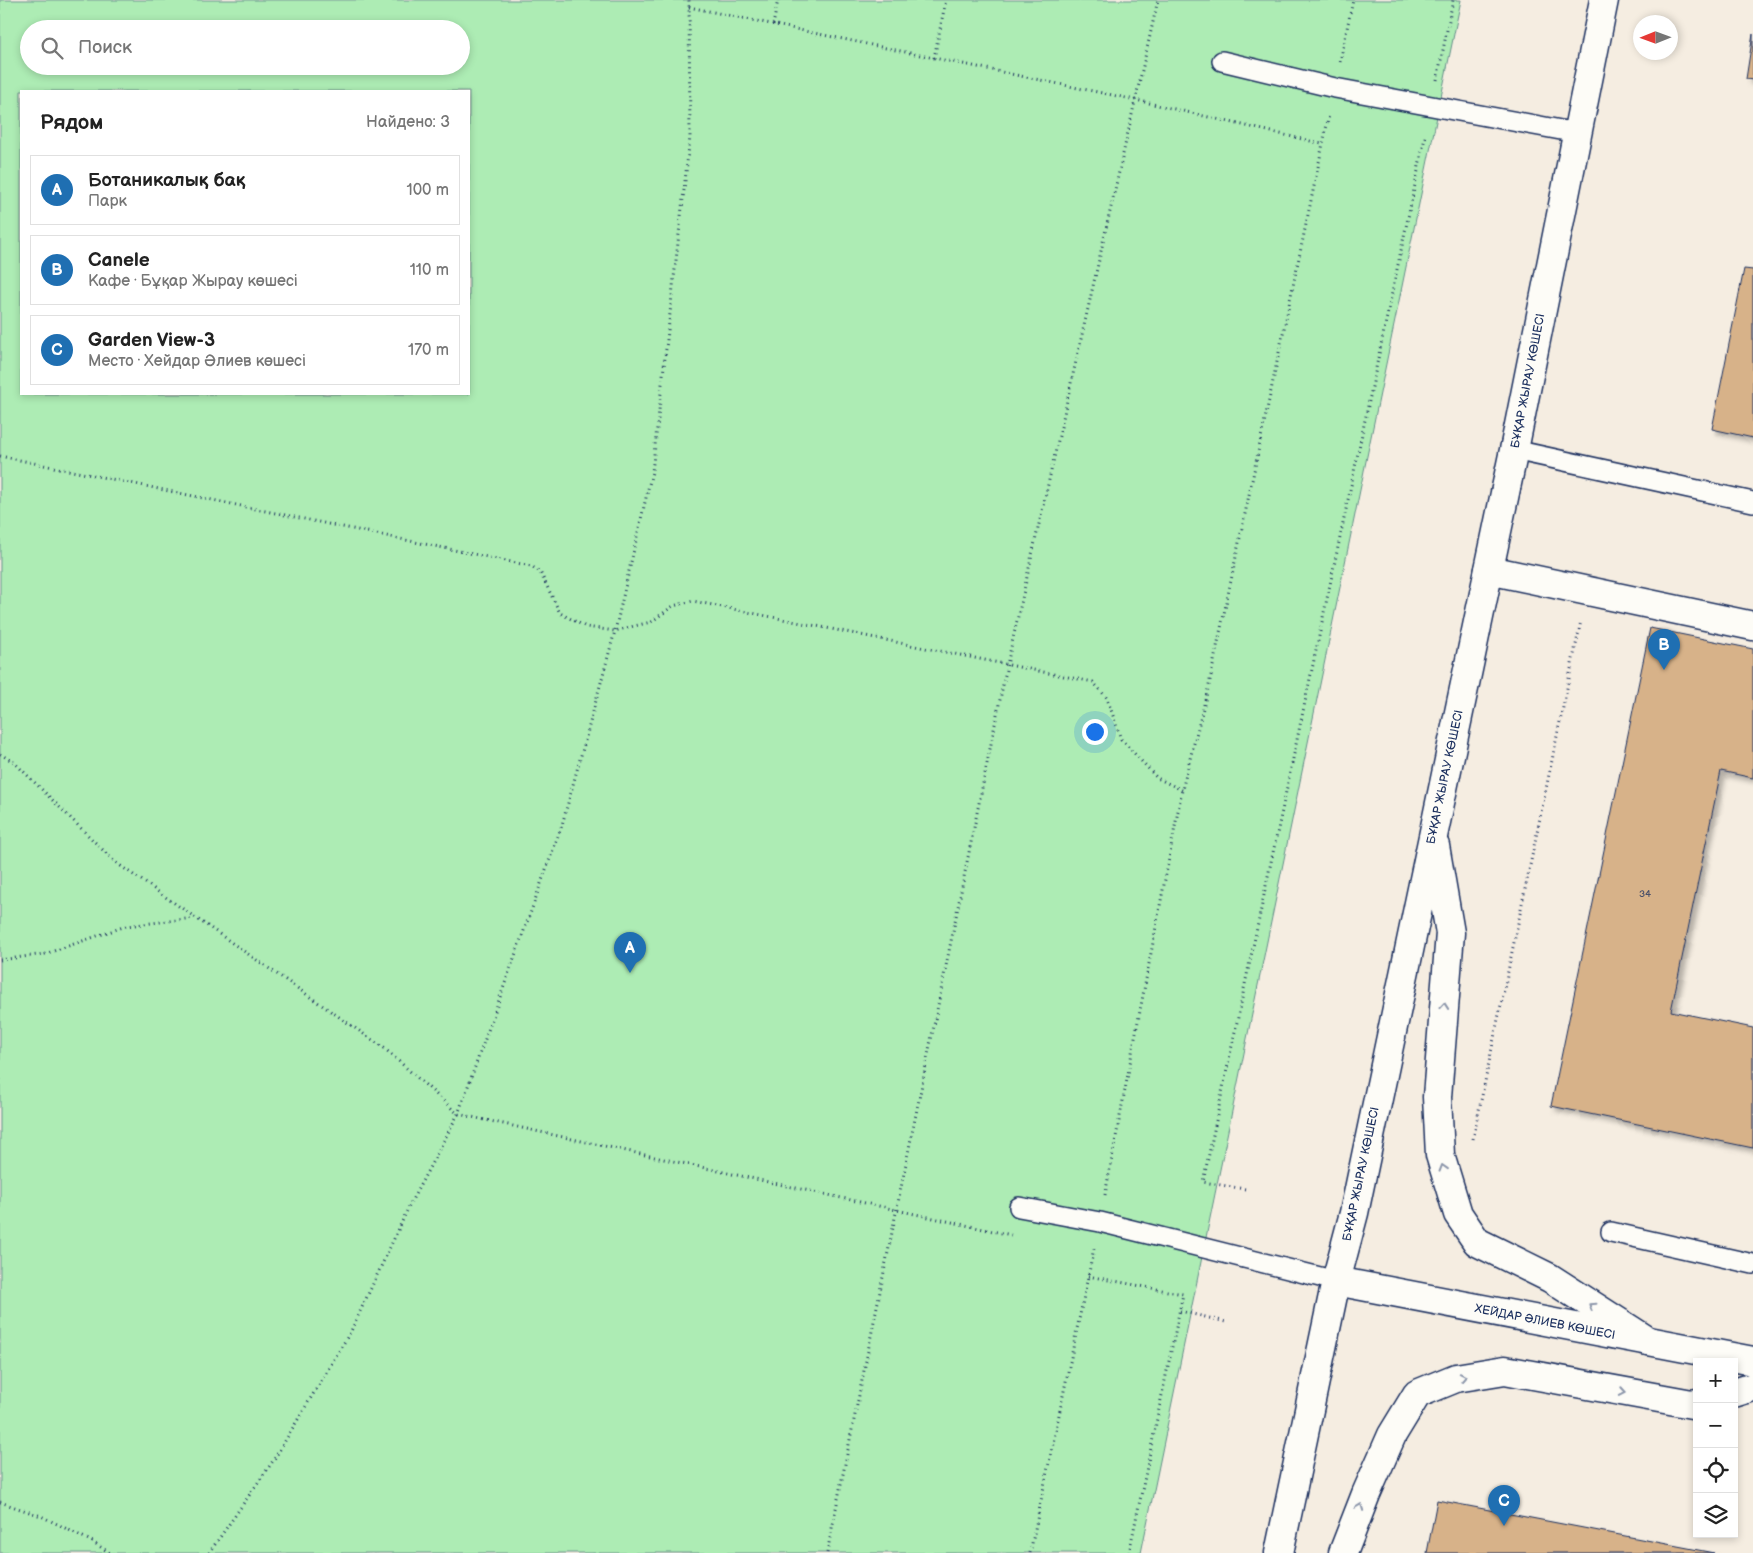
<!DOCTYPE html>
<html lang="ru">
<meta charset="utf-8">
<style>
:root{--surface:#fff;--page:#f6f6f6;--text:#222;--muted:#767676;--line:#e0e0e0;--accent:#1f6fb2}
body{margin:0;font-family:"Balsamiq Sans",sans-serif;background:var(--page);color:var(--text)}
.controls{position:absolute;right:15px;bottom:15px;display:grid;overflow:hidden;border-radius:0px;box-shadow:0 2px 8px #0003}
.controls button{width:45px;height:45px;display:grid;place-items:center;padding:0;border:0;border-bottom:1px solid var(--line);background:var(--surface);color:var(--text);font:25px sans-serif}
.compass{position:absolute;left:1633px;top:15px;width:45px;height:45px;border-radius:50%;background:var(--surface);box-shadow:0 2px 8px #0003;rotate:269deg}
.you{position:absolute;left:1094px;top:731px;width:18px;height:18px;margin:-12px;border:4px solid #fff;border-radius:50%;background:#1a73e8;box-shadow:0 0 0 8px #1a73e833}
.badge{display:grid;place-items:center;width:32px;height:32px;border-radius:50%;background:var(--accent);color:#fff;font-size:16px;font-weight:700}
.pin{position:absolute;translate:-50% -41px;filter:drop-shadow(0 1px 2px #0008)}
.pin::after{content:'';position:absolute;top:26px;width:18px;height:15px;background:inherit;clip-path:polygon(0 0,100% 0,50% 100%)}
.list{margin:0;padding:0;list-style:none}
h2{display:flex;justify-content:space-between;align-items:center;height:65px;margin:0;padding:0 20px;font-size:21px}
h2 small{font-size:16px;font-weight:400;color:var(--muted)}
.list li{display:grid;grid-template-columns:32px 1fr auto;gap:15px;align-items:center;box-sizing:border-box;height:70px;margin:0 10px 10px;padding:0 10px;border:1px solid var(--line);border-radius:0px}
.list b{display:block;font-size:19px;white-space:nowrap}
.list p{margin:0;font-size:16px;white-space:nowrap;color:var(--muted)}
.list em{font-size:16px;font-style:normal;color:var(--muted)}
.icon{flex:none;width:28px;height:28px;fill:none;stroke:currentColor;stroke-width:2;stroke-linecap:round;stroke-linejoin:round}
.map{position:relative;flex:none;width:1753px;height:1553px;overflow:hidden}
.search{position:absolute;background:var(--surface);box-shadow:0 2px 8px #0003;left:20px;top:20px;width:450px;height:55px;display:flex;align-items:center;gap:12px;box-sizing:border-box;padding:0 18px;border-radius:28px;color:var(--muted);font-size:19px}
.panel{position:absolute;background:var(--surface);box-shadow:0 2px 8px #0003;left:20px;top:90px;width:450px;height:305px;border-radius:0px}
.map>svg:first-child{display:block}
.green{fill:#adecb4;stroke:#648e89;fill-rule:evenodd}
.building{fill:#d7b289;stroke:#1b2f5e;filter:url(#shadow)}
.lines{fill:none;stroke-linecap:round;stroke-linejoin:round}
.service-casing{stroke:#1b2f5e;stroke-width:22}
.minor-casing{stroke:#1b2f5e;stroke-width:31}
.tertiary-casing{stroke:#1b2f5e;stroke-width:31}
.path{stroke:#1b2f5e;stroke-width:3;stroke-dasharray:1 4;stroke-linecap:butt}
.service{stroke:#fdfcf7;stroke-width:19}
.minor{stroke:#fdfcf7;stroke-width:28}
.tertiary{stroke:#fdfcf7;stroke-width:28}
.oneway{stroke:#8c96aa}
.labels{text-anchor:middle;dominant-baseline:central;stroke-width:4;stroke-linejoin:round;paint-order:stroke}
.number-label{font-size:10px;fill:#4a5069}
.street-label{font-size:12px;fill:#1b2f5e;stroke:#fdfcf7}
</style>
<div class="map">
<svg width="1753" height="1553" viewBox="0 0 1753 1553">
<defs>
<filter id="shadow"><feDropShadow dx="4.5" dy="4.5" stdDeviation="2.5" flood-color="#0004"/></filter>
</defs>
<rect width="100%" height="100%" fill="#f5ede1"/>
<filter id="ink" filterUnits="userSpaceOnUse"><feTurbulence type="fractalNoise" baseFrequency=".02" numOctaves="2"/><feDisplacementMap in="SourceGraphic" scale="10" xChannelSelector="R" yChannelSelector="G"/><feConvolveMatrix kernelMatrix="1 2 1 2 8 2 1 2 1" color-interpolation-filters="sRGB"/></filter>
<g filter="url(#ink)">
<path class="green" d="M 0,0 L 1461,0 L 1141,1553 L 0,1553 ZM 29,29 L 461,29 L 461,66 L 29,66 ZM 21,91 L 469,91 L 469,394 L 21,394 Z"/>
<g class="building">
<path d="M 1753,34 L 1753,80 L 1746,79 Z"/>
<path d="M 1744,269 L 1753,270 L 1753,438 L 1712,429 Z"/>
<path d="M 1650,628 L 1753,649 L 1753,778 L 1721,771 L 1671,1011 L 1753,1028 L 1753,1148 L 1551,1106 Z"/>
<path d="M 1437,1500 L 1714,1553 L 1427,1553 Z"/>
</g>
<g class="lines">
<defs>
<g id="service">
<path d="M 1222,61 L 1335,88 L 1577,133"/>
<path d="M 1514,450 L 1753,502"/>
<path d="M 1019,1207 L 1100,1222 L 1336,1281"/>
<path d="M 1611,1232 L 1753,1264"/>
</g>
<path id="minor" d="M 1489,570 L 1753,626"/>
<g id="tertiary">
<path d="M 1435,846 L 1450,933 L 1437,1097 L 1440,1155 L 1458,1214 L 1477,1242 L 1550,1278 L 1648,1341"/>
<path d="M 1336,1281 L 1753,1361"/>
<path d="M 1734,1393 L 1753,1387"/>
<path d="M 1279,1553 L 1336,1281 L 1354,1213 L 1514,450 L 1604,0"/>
<path d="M 1343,1553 L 1366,1494 L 1392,1435 L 1417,1394 L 1456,1378 L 1505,1370 L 1692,1404 L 1697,1403"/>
</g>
</defs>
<use href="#service" class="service-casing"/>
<use href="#minor" class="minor-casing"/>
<use href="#tertiary" class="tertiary-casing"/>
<g class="path">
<path d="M 689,7 L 1136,100 L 1323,144"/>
<path d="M 773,25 L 778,0"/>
<path d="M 934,58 L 946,0"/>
<path d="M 1340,62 L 1353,0"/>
<path d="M 1437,80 L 1453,0"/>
<path d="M 0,456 L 531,566 L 540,572 L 560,613 L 586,627 L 615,631 L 626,628 L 651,622 L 673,606 L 693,601 L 1093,682 L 1107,698 L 1121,739 L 1157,778 L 1182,790"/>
<path d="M 0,754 L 14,762 L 115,862 L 384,1048 L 458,1114 L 1011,1235"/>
<path d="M 0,960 L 45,954 L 126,926 L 194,918"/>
<path d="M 1473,1139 L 1581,621"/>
<path d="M 1245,1189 L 1203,1182 L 1426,133"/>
<path d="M 1105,1195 L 1182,790 L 1209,685 L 1329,115"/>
<path d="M 1088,1276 L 1183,1294 L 1129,1553"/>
<path d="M 1180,1311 L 1226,1322"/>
<path d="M 0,1502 L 41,1516 L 93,1542 L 110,1553"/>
<path d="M 209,1553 L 273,1461 L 351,1331 L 412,1200 L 458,1114 L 562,825 L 615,631 L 652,472 L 690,137 L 689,0"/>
<path d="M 827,1553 L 1007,665 L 1158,0"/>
<path d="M 1030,1553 L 1094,1248"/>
</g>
<use href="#service" class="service"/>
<use href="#minor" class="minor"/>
<use href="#tertiary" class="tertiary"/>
</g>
<defs><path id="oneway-chevron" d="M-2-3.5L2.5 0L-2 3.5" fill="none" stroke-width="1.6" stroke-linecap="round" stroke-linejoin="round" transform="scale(1.25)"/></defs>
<g class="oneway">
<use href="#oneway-chevron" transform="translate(1444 1006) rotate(-85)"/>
<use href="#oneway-chevron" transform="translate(1443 1168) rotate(-107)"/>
<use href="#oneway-chevron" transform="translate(1592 1306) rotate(-147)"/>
<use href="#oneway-chevron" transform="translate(1463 1377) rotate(-11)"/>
<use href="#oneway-chevron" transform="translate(1623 1392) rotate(10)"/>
<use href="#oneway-chevron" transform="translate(1360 1507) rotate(-69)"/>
</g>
</g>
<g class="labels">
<g class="number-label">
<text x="1645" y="894">34</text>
</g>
<g class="street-label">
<text transform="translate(1528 381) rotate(-79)">БҰҚАР ЖЫРАУ КӨШЕСІ</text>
<text transform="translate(1445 777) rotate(-78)">БҰҚАР ЖЫРАУ КӨШЕСІ</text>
<text transform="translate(1361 1174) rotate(-78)">БҰҚАР ЖЫРАУ КӨШЕСІ</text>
<text transform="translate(1545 1322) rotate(11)">ХЕЙДАР ӘЛИЕВ КӨШЕСІ</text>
</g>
</g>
</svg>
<div class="controls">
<button>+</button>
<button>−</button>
<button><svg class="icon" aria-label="locate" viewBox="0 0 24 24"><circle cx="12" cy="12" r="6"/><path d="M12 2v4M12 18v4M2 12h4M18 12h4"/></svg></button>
<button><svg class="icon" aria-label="layers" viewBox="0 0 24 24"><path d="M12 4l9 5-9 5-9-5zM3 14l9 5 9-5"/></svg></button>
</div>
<svg class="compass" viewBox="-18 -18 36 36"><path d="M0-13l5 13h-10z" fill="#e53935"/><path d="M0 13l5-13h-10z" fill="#767676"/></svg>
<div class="you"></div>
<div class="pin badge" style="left:630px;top:973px">A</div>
<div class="pin badge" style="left:1664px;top:670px">B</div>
<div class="pin badge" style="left:1504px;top:1526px">C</div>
<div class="search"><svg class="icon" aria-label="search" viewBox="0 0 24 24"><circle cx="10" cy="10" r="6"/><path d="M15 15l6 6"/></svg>Поиск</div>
<section class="panel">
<h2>Рядом<small>Найдено: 3</small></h2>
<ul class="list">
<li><span class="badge">A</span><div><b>Ботаникалық бақ</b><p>Парк</p></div><em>100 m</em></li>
<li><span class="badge">B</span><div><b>Canele</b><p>Кафе · Бұқар Жырау көшесі</p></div><em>110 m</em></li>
<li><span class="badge">C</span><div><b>Garden View-3</b><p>Место · Хейдар Әлиев көшесі</p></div><em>170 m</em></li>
</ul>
</section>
</div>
